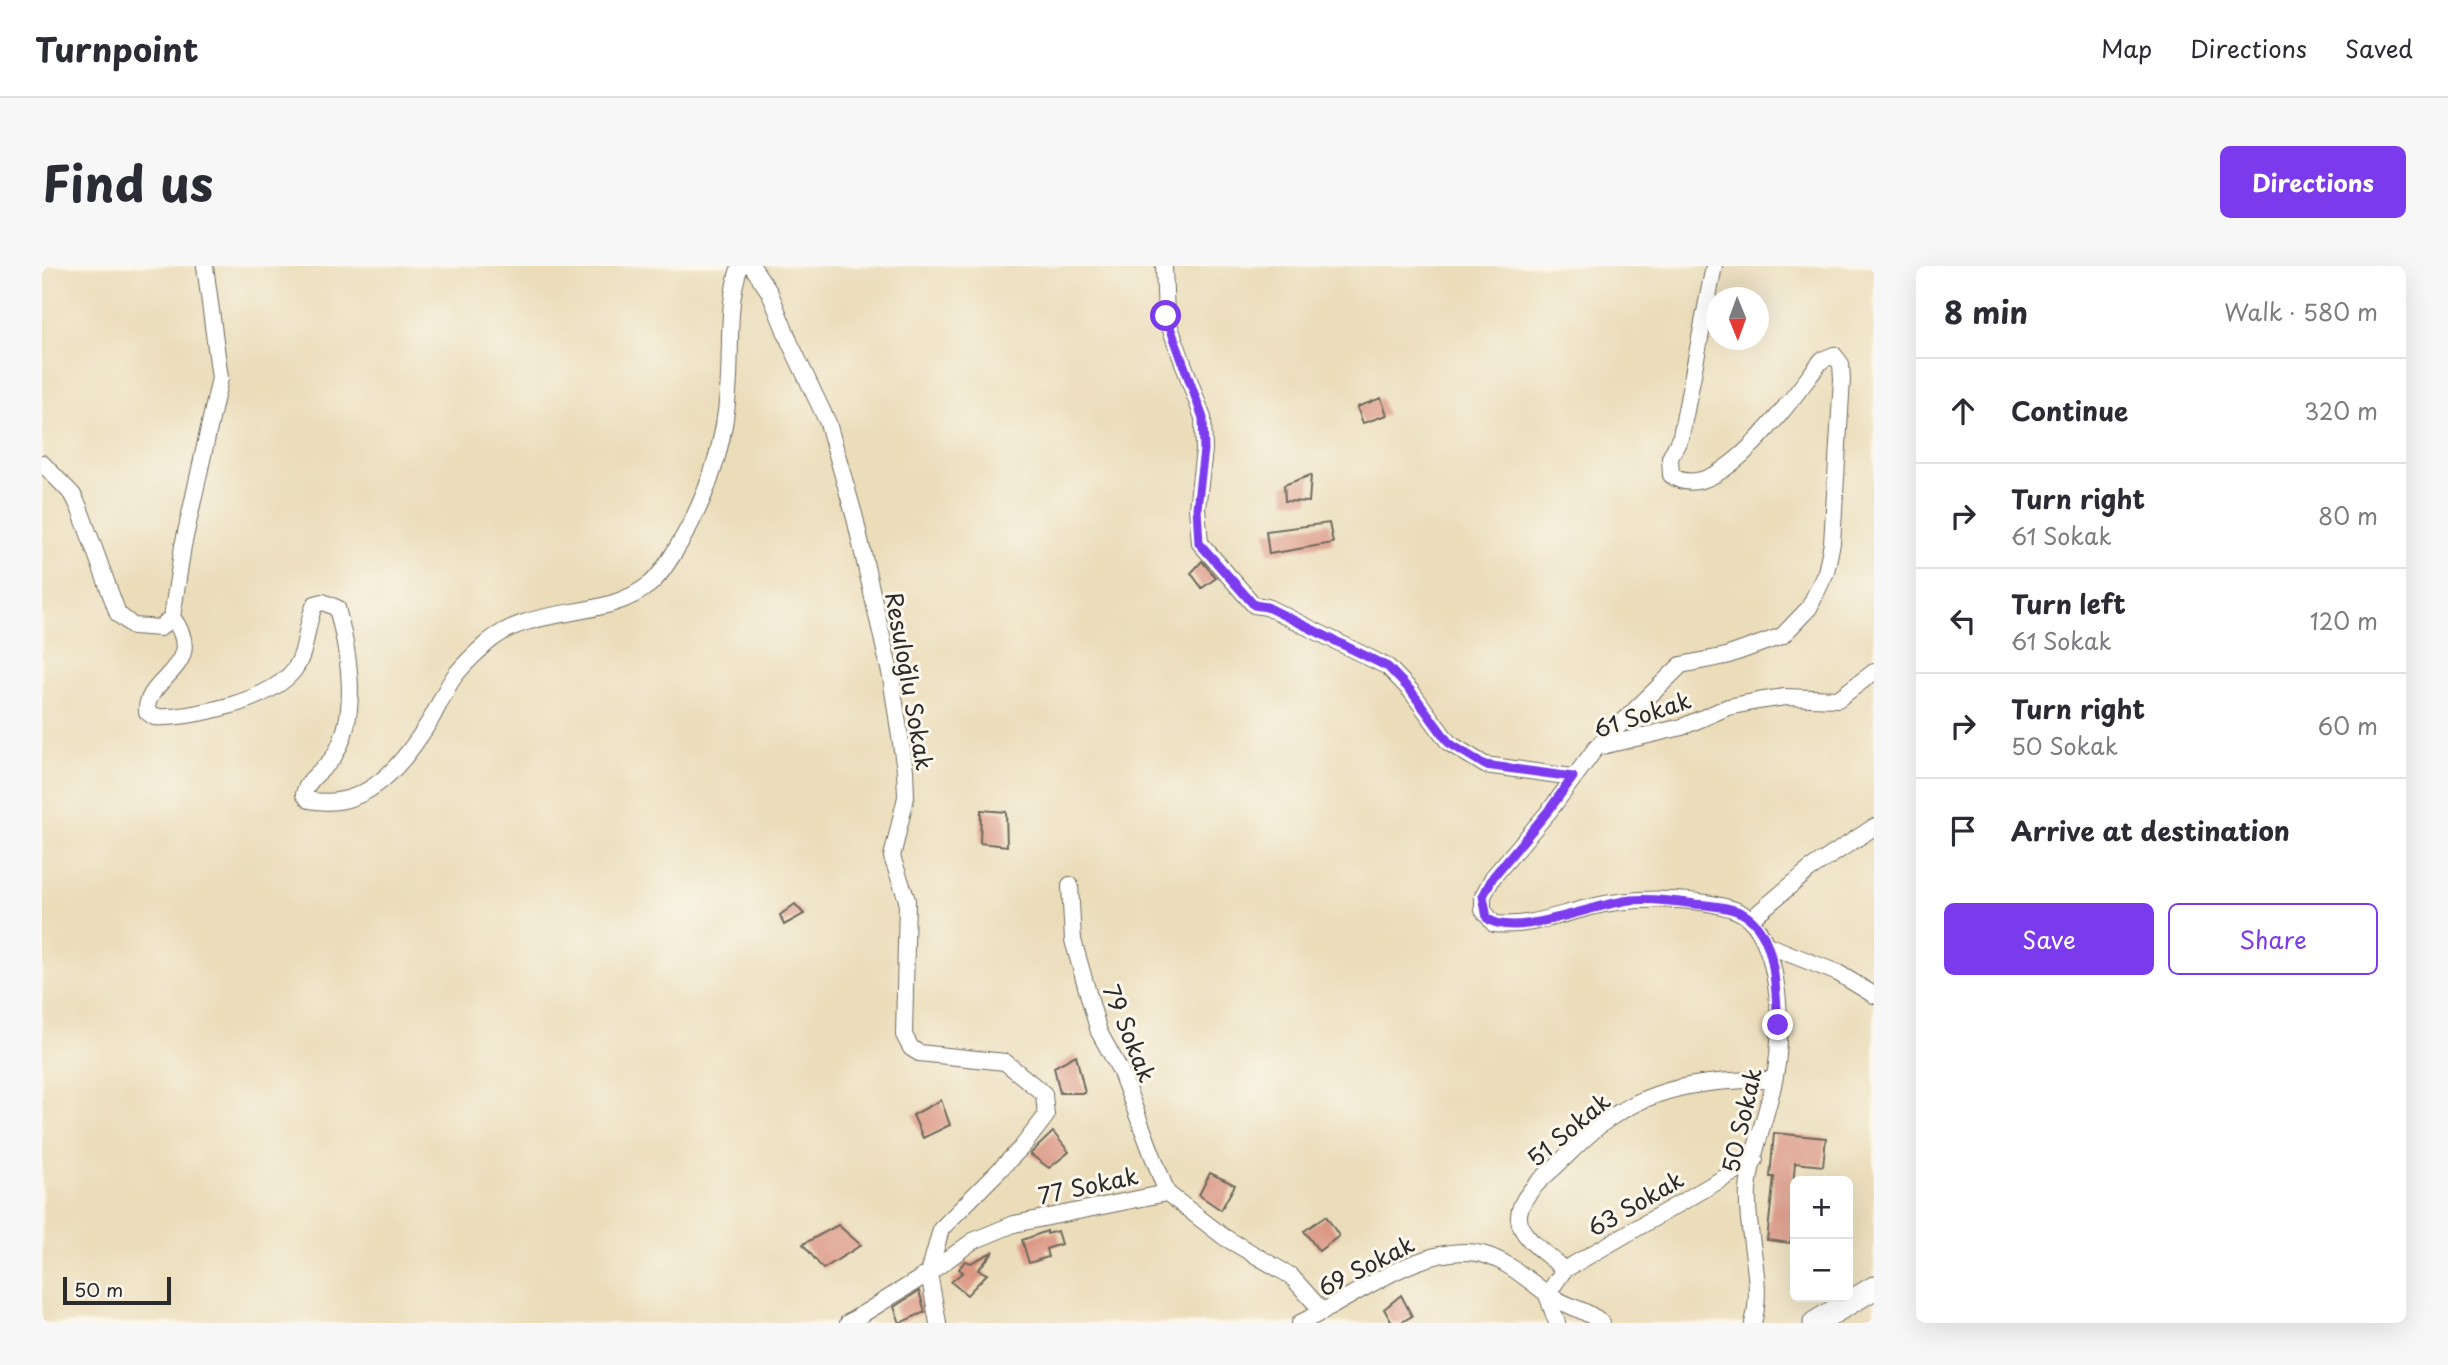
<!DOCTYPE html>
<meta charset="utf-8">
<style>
:root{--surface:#fff;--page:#f7f7f7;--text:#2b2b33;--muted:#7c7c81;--line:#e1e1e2;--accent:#7c3aed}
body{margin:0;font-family:"Playpen Sans",sans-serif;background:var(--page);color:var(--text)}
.controls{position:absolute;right:21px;bottom:21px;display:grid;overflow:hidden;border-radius:10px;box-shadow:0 7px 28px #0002}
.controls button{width:63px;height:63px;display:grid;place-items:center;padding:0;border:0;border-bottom:2px solid var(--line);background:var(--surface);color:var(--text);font:35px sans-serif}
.compass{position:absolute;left:1664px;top:21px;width:63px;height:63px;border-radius:50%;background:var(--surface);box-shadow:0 7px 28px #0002;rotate:179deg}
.scale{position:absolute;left:21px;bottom:18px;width:108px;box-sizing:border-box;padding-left:7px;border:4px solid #2b2b2b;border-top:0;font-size:19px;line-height:24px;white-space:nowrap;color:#2b2b2b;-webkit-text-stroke:5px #fbf7ec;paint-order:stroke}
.stop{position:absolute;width:21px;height:21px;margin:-16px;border:5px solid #7c3aed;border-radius:50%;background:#fff}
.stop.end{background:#7c3aed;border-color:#fff;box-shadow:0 2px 7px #0008}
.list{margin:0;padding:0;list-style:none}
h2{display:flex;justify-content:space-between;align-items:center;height:91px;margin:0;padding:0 28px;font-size:30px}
h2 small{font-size:23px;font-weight:400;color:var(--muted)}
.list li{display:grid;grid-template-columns:46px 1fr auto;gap:21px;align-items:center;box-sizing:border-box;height:105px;padding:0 28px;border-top:2px solid var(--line)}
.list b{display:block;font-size:26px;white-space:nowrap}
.list p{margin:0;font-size:23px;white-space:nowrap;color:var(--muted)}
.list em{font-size:23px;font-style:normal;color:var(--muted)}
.actions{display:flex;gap:14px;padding:21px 28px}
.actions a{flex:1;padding:16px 0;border:2px solid var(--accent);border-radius:10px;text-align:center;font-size:24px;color:var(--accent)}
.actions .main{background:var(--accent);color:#fff}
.icon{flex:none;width:38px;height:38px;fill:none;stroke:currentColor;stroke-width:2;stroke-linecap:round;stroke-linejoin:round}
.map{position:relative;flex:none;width:1832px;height:1057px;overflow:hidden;border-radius:10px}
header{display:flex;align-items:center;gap:42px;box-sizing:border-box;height:98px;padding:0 35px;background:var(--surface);border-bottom:2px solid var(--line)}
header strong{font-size:33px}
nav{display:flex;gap:38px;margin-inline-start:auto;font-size:24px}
.intro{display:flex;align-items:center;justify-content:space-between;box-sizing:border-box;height:168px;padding:0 42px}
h1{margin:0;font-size:49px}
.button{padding:18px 32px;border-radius:10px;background:var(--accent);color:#fff;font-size:24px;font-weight:700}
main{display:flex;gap:42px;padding:0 42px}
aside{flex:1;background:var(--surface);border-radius:10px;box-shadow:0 7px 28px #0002}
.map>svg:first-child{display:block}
.building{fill:#dc9885}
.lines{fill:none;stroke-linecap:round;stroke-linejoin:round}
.minor-casing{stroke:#6e695d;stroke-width:18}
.highway-casing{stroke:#6e695d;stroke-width:25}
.minor{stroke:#fff;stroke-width:16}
.highway{stroke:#fff;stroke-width:23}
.route{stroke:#7c3aed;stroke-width:9}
.labels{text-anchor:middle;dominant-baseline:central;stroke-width:6;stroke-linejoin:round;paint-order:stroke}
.street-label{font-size:23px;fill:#2b2b2b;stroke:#fbf7ec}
</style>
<header>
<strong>Turnpoint</strong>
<nav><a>Map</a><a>Directions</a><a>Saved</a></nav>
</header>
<div class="intro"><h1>Find us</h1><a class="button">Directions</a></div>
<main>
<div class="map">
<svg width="1832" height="1057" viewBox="0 0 1832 1057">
<rect width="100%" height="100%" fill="#fbf7ec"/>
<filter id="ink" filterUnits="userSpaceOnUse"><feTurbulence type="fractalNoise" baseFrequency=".0143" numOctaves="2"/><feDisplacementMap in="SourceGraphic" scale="14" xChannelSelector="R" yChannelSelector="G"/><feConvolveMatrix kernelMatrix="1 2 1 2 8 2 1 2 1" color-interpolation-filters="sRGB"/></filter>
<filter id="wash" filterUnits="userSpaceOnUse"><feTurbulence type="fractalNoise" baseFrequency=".00686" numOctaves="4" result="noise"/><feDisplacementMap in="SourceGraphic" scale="28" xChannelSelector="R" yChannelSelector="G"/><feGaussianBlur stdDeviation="1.57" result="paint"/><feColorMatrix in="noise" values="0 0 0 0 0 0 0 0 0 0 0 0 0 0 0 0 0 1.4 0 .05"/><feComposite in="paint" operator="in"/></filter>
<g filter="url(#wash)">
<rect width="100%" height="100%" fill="#ebddba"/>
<g id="blocks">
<g class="building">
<path d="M 1339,132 L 1345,149 L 1321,157 L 1315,141 Z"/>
<path d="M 1269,209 L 1267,236 L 1243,235 L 1242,219 Z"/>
<path d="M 1287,257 L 1291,277 L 1227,288 L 1224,265 Z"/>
<path d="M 1160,295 L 1174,312 L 1160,322 L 1149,307 Z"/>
<path d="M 939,544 L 964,546 L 965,580 L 938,577 Z"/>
<path d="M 753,638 L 762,648 L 742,659 L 738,649 Z"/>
<path d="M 1034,789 L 1043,827 L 1018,827 L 1012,801 Z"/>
<path d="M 899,834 L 908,859 L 881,872 L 871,849 Z"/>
<path d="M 1011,866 L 1027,886 L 1007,902 L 988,888 Z"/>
<path d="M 1732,867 L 1784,872 L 1781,900 L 1753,897 L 1751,922 L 1753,922 L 1753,948 L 1748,977 L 1725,974 L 1732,911 L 1728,911 Z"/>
<path d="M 1168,907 L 1193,919 L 1179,944 L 1157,929 Z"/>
<path d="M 1284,950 L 1297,970 L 1277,985 L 1262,965 Z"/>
<path d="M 796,959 L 819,979 L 781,1003 L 761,978 Z"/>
<path d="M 1005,965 L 1005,968 L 1015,965 L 1019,978 L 1004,983 L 1006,991 L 987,997 L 980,974 Z"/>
<path d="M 952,985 L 936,1004 L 945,1008 L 925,1029 L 909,1016 L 921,1006 L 917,1003 L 923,995 L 929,997 Z"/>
<path d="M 877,1025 L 883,1046 L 858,1057 L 852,1041 Z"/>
<path d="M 1359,1029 L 1370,1050 L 1358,1057 L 1350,1057 L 1342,1043 Z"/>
</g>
</g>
</g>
<g filter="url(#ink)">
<use href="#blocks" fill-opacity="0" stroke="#6e695d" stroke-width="2"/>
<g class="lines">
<defs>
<g id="minor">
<path d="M 710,0 L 728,27 L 748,77 L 786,157 L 813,252 L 849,411 L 863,504 L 864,531 L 850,591 L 865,634 L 862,769 L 869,782 L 877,787 L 963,796 L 1002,828 L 1004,850 L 980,881 L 899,963 L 887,1007 L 896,1057"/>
<path d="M 1122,0 L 1124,50 L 1161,152 L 1162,184 L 1155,242 L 1158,277 L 1212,339 L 1225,341 L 1346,401 L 1369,425 L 1407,477 L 1443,499 L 1531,511"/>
<path d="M 1672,0 L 1639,170 L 1628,192 L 1629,209 C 1676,245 1756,123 1780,94 L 1792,89 L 1799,98 L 1800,113 L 1790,277 L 1784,306 L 1767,342 L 1740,370 L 1684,390 L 1639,399 L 1554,482 L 1508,544 L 1451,611 L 1441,630 L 1441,644 L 1452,658 C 1485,661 1513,650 1545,642 C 1586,631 1653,630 1693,644 C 1736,659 1740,751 1736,789 C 1732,835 1710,879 1706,924 C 1703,968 1723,1015 1711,1057"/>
<path d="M 0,197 L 31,229 L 37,241 L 76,348 L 91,360 L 118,362 L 130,351 L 141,280 L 178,112 L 163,0"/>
<path d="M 130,351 C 168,401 102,411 105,446 L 112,451 C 149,453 228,435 252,404 C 266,385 263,359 273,338 L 281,336 L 295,342 C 307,388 318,448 292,490 C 283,504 266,511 262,528 L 267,534 C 325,546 362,497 389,453 C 398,438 404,420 415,407 C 424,396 435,386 445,377 C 491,337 562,356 608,318 C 617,311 627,295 633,285 C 663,237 682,182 686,126 C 690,85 684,39 698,0"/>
<path d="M 1556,481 L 1640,461 L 1686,441 L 1716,435 L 1743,431 L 1796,433 L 1832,406"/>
<path d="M 1028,619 L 1031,674 L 1057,766 L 1078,804 L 1125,927"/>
<path d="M 1709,653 L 1767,604 L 1832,561"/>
<path d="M 1725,679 L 1796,707 L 1832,729"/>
<path d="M 1522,1004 C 1509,990 1479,974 1477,953 C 1475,934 1499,913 1512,902 C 1530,885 1548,865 1568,852 C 1618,818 1674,813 1732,814"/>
<path d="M 806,1057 L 887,1007 L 931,975 L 972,958 L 1125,927 L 1182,971 L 1249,1010 L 1281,1046"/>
<path d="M 1258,1057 C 1309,1034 1382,974 1440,988 C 1466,995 1483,1012 1504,1027 C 1521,1040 1545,1043 1560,1057"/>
<path d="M 1515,1057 L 1505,1029 L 1522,1004 L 1713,894"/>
</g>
<path id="highway" d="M 1773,1057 L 1832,1022"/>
</defs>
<use href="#minor" class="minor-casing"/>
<use href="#highway" class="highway-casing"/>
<use href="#minor" class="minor"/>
<use href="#highway" class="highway"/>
</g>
</g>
<g class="lines" filter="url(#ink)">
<path class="route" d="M 1124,50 L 1161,152 L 1162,184 L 1155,242 L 1157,277 L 1212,339 L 1225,341 L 1346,401 L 1369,425 L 1407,477 L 1443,499 L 1531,511 L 1507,544 L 1451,611 L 1441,630 L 1445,652 C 1471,674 1554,637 1589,634 C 1609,632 1632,635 1653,638 C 1666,639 1682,640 1695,645 C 1736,661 1733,722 1736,759"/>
</g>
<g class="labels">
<g class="street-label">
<text transform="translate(868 415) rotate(80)">Resuloğlu Sokak</text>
<text transform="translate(1600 448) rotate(-18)">61 Sokak</text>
<text transform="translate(1088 767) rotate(68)">79 Sokak</text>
<text transform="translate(1699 854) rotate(-77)">50 Sokak</text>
<text transform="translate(1526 863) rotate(-40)">51 Sokak</text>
<text transform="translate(1046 919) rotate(-12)">77 Sokak</text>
<text transform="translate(1593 937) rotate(-30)">63 Sokak</text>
<text transform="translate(1324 999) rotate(-27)">69 Sokak</text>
</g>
</g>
</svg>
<div class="controls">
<button>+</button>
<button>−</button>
</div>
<svg class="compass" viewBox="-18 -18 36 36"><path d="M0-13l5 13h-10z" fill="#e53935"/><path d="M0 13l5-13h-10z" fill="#7c7c81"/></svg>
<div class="scale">50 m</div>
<div class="stop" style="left:1124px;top:50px"></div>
<div class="stop end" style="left:1736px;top:759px"></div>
</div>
<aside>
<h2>8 min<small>Walk · 580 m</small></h2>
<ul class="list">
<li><svg class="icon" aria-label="ahead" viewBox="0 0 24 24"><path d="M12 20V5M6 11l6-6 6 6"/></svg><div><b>Continue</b></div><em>320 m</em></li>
<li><svg class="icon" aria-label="right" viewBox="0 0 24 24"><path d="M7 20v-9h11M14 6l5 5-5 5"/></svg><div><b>Turn right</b><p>61 Sokak</p></div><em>80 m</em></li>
<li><svg class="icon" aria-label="left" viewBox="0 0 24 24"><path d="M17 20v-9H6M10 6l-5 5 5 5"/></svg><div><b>Turn left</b><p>61 Sokak</p></div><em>120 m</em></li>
<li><svg class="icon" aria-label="right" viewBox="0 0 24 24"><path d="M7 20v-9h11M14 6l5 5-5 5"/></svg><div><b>Turn right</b><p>50 Sokak</p></div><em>60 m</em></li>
<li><svg class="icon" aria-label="arrive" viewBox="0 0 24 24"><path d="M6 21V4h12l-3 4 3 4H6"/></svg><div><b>Arrive at destination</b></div></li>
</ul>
<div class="actions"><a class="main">Save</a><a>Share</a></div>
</aside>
</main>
